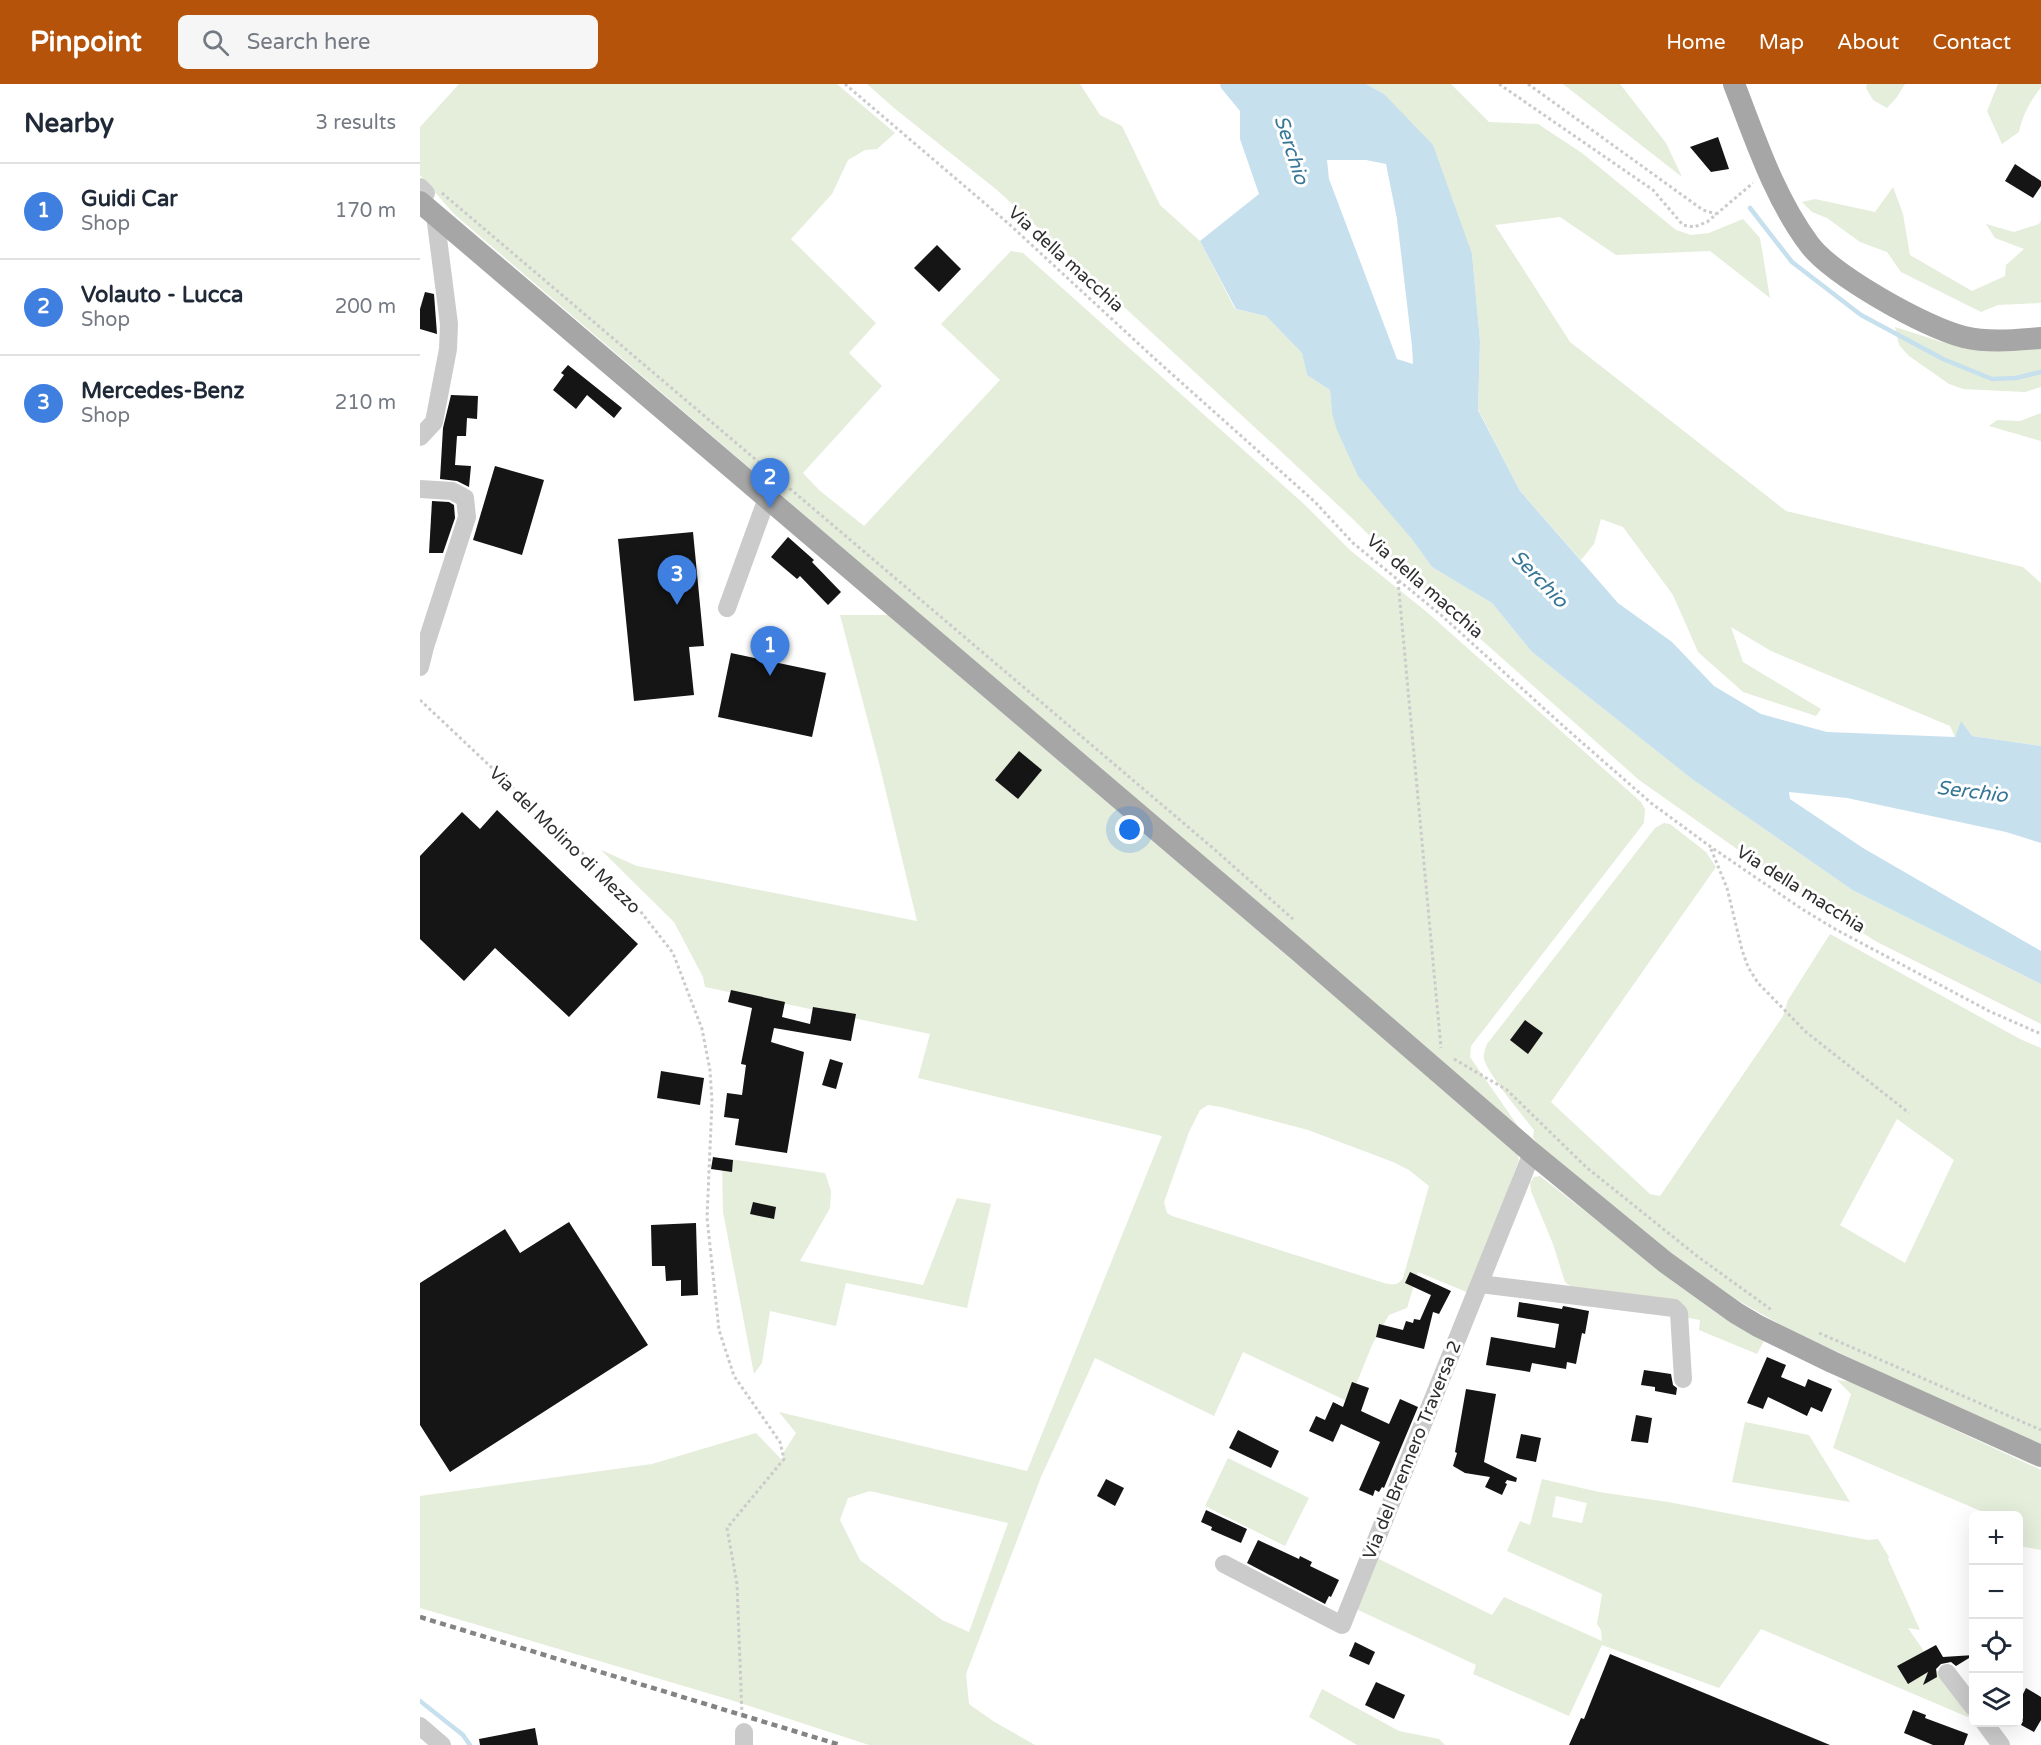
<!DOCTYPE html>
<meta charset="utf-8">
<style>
:root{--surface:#fff;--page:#f6f6f7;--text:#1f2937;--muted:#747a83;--line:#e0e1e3;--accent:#b45309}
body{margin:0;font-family:"Varela Round",sans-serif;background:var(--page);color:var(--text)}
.controls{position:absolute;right:18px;bottom:18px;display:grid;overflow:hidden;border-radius:9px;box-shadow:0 6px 24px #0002}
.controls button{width:54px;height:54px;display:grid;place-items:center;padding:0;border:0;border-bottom:2px solid var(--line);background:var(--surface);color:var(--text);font:30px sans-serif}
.you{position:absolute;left:710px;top:746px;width:21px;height:21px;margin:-15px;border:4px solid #fff;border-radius:50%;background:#1a73e8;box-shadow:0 0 0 9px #1a73e833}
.badge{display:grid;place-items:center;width:39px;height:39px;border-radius:50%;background:var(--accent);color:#fff;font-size:20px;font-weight:700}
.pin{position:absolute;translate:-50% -50px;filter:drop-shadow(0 2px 3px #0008)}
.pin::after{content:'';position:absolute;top:32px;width:21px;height:18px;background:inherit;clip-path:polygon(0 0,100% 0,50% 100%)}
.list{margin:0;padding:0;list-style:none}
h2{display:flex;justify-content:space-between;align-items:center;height:78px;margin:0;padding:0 24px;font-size:26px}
h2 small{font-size:20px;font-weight:400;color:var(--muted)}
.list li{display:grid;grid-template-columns:39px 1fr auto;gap:18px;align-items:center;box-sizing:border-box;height:96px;padding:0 24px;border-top:2px solid var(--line)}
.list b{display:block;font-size:22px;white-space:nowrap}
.list p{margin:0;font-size:20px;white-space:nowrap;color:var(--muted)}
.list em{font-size:20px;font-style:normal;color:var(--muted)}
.icon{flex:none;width:33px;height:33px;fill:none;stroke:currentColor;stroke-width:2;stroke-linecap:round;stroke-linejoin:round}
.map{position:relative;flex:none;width:1621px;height:1661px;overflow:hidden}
header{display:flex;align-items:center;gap:36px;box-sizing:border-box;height:84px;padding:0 30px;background:var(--accent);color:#fff}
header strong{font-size:28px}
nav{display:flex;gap:33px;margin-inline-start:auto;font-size:21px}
.search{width:420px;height:54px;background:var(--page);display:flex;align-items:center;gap:15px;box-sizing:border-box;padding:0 21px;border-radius:9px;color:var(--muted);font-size:22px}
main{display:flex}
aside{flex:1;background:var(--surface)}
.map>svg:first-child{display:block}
.green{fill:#e5eddb;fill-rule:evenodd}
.water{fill:#c6e0ee;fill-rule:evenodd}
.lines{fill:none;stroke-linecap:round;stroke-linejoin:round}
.stream{stroke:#c6e0ee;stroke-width:4.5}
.building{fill:#151515}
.path{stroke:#cbcbcb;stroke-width:3;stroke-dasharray:3 3;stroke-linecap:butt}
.minor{stroke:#cbcbcb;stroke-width:18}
.major{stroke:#a6a6a6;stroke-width:22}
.rail{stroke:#838383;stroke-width:4.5;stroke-dasharray:6 4.5;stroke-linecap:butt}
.labels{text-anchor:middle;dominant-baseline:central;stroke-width:6;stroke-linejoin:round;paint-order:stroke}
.street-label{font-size:18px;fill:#2e2e2e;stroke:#fff}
.water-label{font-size:20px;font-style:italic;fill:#377696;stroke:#fff}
</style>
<header>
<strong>Pinpoint</strong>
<div class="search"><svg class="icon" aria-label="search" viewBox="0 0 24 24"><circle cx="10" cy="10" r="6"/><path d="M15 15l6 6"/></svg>Search here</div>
<nav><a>Home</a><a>Map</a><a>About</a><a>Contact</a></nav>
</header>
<main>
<aside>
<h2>Nearby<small>3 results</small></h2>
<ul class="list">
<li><span class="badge" style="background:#3f7fe0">1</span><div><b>Guidi Car</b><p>Shop</p></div><em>170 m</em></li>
<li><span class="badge" style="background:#3f7fe0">2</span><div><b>Volauto - Lucca</b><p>Shop</p></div><em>200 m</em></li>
<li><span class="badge" style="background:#3f7fe0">3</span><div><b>Mercedes-Benz</b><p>Shop</p></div><em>210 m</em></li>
</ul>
</aside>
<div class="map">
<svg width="1621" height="1661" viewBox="0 0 1621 1661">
<rect width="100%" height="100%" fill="#fff"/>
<g class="green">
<path d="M 39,0 L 417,0 L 475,49 L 457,65 L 445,66 L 428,76 L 412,110 L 371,155 L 456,239 L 429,269 L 462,302 L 383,389 L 399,406 L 444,442 L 580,296 L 521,240 L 591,167 L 603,169 L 884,420 L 931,467 L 1008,529 L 1221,718 L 1225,725 L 1224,739 L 1051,962 L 1050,973 L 1102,1048 L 34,130 L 0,91 L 0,43 Z"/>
<path d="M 447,0 L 660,0 L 680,31 L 702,42 L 740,121 L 780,157 L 815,225 L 846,232 L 882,269 L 887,291 L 910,306 L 912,329 L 991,454 L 1012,483 L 1072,519 L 1112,568 L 1272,695 L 1434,807 L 1621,900 L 1621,940 L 1457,858 L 1378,808 L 1219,696 L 983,486 L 937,439 L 867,373 L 577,106 L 474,24 Z"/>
<path d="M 946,0 L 1031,0 L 1069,38 L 1118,40 L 1162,69 L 1256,146 L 1271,151 L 1289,149 L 1323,135 L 1340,154 L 1350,214 L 1290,167 L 1196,171 L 1140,133 L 1075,141 L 1150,258 L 1366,427 L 1603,483 L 1621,499 L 1621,662 L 1552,652 L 1541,638 L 1535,653 L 1530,642 L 1351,567 L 1311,543 L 1323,578 L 1401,625 L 1396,632 L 1323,608 L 1278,568 L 1253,511 L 1203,443 L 1181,435 L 1174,460 L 1161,476 L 1100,407 L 1058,325 L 1060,257 L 1052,170 L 964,10 Z"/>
<path d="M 1143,0 L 1200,0 L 1246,59 L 1262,93 Z"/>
<path d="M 1447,0 L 1485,0 L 1477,13 L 1467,24 L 1453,16 L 1446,4 Z"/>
<path d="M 1578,0 L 1621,0 L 1621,3 C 1610,18 1603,30 1599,48 L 1582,60 L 1567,27 Z"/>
<path d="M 1473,103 L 1483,130 L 1490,171 L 1552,207 L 1585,192 L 1586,181 L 1604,165 L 1575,154 L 1566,140 L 1594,148 L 1619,140 L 1621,137 L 1621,219 L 1578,221 L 1561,228 L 1481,188 L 1467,168 L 1440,158 L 1407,134 L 1392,128 L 1382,118 L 1395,115 L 1455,128 Z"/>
<path d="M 1475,243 L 1522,258 L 1563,264 L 1621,258 L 1621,303 L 1605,308 L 1543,305 L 1529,300 L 1489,272 L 1479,261 Z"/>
<path d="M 1621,329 L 1621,357 L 1569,342 L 1577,336 L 1600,337 Z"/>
<path d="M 420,531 L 468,531 L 1097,1068 L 1099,1076 L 1049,1209 L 998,1188 L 987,1224 L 969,1231 L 952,1261 L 929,1318 L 823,1268 L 794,1332 L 675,1274 L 621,1393 L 546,1590 L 549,1620 L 573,1637 L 615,1661 L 449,1661 L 311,1616 L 0,1524 L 0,1412 L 232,1380 L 336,1349 L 362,1376 L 364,1368 L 376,1349 L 359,1328 L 607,1387 L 742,1052 L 498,994 L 510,950 L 285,903 L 283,893 L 254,838 L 181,766 L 217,782 L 497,837 L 459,679 ZM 788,1021 L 801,1023 L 888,1046 L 973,1078 L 989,1086 L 1009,1102 L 983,1194 C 977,1202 973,1201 964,1199 L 752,1132 L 747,1129 L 744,1118 L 769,1048 L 780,1026 ZM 450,1407 L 588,1439 L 549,1548 L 522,1536 L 440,1476 L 420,1436 L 428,1414 Z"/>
<path d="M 1244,739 L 1250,740 L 1286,768 L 1296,783 L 1131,1018 L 1230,1110 L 1240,1112 L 1363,932 L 1368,916 L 1410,850 L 1600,955 L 1621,964 L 1621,1363 L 1366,1244 L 1319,1217 L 1246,1166 L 1118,1061 L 1113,1053 L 1114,1046 C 1104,1033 1065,987 1064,974 C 1063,969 1066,964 1067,960 L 1235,744 ZM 1477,1035 L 1534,1076 L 1485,1179 L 1420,1141 Z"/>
<path d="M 302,1074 L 405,1089 L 411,1107 L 410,1124 L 380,1177 L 503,1201 L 537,1114 L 571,1120 L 547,1224 L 426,1199 L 416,1242 L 350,1227 L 342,1279 L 334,1290 L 303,1128 Z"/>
<path d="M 1120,1092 L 1216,1167 L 1344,1257 L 1337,1270 L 1279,1246 L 1280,1236 L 1263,1233 L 1153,1204 L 1145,1198 L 1133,1160 L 1111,1107 L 1110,1099 L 1114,1093 Z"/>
<path d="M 1417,1296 L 1432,1298 L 1621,1386 L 1621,1466 L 1599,1462 L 1598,1432 L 1570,1431 L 1413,1364 L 1431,1310 Z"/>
<path d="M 1325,1338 L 1389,1351 L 1430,1418 L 1312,1398 Z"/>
<path d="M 808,1374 L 889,1414 L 865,1462 L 785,1422 Z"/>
<path d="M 1122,1395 L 1179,1408 L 1248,1418 L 1448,1456 L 1458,1455 L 1469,1473 L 1468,1475 L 1500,1546 L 1488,1544 L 1550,1634 L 1341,1545 L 1299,1604 L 1182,1561 L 1149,1632 L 1053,1590 L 1056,1581 L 936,1525 L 955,1473 L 1072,1531 L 1084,1513 L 1182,1557 L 1181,1546 L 1177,1540 L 1182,1510 L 1087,1467 L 1100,1437 L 1110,1441 ZM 1136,1412 L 1167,1419 L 1162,1439 L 1132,1433 Z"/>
<path d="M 902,1605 L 979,1647 L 1019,1655 L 1025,1661 L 937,1661 L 889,1633 Z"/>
</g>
<path class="water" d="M 800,0 L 946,0 L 964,10 L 1013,61 L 1052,170 L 1060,257 L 1058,326 L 1100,407 L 1198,519 L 1252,558 L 1294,602 L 1341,630 L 1407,648 L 1535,653 L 1541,637 L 1552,652 L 1621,662 L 1621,759 L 1586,748 L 1427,714 L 1369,708 L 1370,715 L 1443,764 L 1621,867 L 1621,900 L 1434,807 L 1272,695 L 1112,568 L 1072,519 L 1012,483 L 991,454 L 938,392 L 917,346 L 912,329 L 910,306 L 887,291 L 882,269 L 846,232 L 816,225 L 780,157 L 839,110 L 820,55 L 820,27 L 801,4 ZM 907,76 L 946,76 L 966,80 L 977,135 L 992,262 L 993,280 L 977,275 L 909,95 Z"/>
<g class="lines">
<g class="stream">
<path d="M 1330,124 L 1372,178 L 1441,231 L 1523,275 L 1572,295 L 1596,294 L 1621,288"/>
<path d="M 0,1617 L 43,1651 L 50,1661"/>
</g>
</g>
<g class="building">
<path d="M 1298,53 L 1309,85 L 1291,88 L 1270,63 Z"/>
<path d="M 1595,80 L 1621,97 L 1621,102 L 1613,114 L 1585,97 Z"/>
<path d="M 517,161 L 541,185 L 519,208 L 494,184 Z"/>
<path d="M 5,208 L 14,210 L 17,250 L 0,245 L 0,225 Z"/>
<path d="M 148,281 L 202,324 L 194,334 L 167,311 L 156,325 L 133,306 L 144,291 L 141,289 Z"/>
<path d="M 31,311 L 58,312 L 57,335 L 47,334 L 46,352 L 37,352 L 35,381 L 51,382 L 49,403 L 37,397 L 20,395 L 23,344 Z"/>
<path d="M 75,382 L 124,396 L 102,471 L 53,456 Z"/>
<path d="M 12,417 L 29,418 L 34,421 L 35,434 L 23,469 L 9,469 Z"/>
<path d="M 273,448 L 284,562 L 269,563 L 274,611 L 214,617 L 198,455 Z"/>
<path d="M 368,453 L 394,476 L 392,478 L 421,508 L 408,521 L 380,492 L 377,495 L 351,473 Z"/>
<path d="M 311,569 L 406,589 L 392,653 L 298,633 Z"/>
<path d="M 599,667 L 622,686 L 598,715 L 575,696 Z"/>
<path d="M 77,726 L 218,860 L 149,933 L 75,864 L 44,897 L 0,855 L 0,772 L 42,728 L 60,745 Z"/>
<path d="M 311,906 L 365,918 L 362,933 L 390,940 L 393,923 L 436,930 L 431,957 L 354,944 L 351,958 L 384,968 L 367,1069 L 315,1061 L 319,1035 L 304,1033 L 307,1009 L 322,1011 L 326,981 L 321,980 L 332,924 L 308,918 Z"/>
<path d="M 1105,936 L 1123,949 L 1108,970 L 1090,956 Z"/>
<path d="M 410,975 L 423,979 L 416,1005 L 402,1001 Z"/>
<path d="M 241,987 L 284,994 L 280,1021 L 237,1014 Z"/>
<path d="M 293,1073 L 313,1076 L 312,1088 L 291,1085 Z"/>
<path d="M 333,1118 L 356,1123 L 354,1135 L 330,1130 Z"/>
<path d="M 149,1138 L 228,1261 L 30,1388 L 0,1341 L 0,1199 L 85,1145 L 100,1169 Z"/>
<path d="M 276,1139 L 278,1211 L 261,1212 L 261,1196 L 246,1197 L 245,1182 L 232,1182 L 231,1141 Z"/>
<path d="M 990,1188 L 1031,1207 L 1019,1230 L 1013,1228 L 1004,1265 L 956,1253 L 959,1240 L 983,1246 L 986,1237 L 993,1239 L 994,1235 L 1000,1236 L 1011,1211 L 985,1199 Z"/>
<path d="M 1099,1218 L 1142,1225 L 1143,1222 L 1169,1227 L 1165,1250 L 1162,1249 L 1156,1280 L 1147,1278 L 1146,1285 L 1112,1279 L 1110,1288 L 1066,1281 L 1071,1253 L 1135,1264 L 1139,1240 L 1097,1233 Z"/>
<path d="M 1347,1273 L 1366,1281 L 1361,1293 L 1385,1303 L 1388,1295 L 1412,1305 L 1402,1328 L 1391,1323 L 1387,1332 L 1348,1313 L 1343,1325 L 1327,1319 Z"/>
<path d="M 1224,1286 L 1251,1290 L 1253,1301 L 1257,1304 L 1256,1311 L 1235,1307 L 1235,1303 L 1221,1301 Z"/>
<path d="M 932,1298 L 949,1304 L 941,1327 L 969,1340 L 980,1315 L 998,1323 L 964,1404 L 962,1403 L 959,1408 L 955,1406 L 953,1412 L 939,1406 L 960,1358 L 921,1340 L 913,1358 L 889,1347 L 896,1332 L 905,1336 L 913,1318 L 923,1323 Z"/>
<path d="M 1046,1305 L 1076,1310 L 1064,1378 L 1097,1394 L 1096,1398 L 1087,1396 L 1085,1399 L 1087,1400 L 1082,1411 L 1065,1403 L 1070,1393 L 1045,1389 L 1033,1382 L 1037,1369 L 1035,1368 Z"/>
<path d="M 1216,1331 L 1232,1334 L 1228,1359 L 1211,1357 Z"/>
<path d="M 818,1346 L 859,1367 L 851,1384 L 809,1364 Z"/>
<path d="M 1101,1350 L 1121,1354 L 1116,1378 L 1096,1374 Z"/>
<path d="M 686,1395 L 704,1404 L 695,1422 L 677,1412 Z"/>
<path d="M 786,1426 L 827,1445 L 821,1459 L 791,1446 L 792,1443 L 781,1438 Z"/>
<path d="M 838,1456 L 879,1475 L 880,1472 L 892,1478 L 890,1482 L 919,1496 L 911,1513 L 909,1512 L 905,1520 L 827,1479 Z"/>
<path d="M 935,1558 L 955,1568 L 949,1581 L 929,1572 Z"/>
<path d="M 1516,1561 L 1523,1573 L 1554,1571 L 1536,1582 L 1531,1578 L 1521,1580 L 1516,1585 L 1517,1593 L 1503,1601 L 1508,1588 L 1488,1600 L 1477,1582 Z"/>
<path d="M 1190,1570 L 1410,1661 L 1149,1661 L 1161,1634 L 1164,1635 Z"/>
<path d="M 956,1598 L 985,1611 L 974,1635 L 945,1621 Z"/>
<path d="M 1606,1604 L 1621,1613 L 1621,1636 L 1614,1648 L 1601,1641 L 1603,1637 L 1599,1635 L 1599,1618 Z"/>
<path d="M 1493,1626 L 1506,1631 L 1505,1634 L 1548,1650 L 1544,1661 L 1513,1661 L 1484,1649 Z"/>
<path d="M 115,1644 L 118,1661 L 60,1661 L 59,1655 Z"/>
</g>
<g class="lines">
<g class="path">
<path d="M 425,0 L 589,140 L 734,274 L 895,418 L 933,459 L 1021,531 L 1141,640 L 1231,719 L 1291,763 L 1382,825 L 1415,845 L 1569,927 L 1621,950"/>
<path d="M 1079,0 L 1233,106 L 1263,141 L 1274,143 L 1287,138 L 1333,99"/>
<path d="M 1108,0 L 1283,126 L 1296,130"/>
<path d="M 22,109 L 794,765 L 873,835"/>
<path d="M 978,497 L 1021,964"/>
<path d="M 0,616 L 210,814 L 253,869 L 282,945 L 290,986 L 292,1018 L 287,1134 L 299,1246 L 314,1292 L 360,1358 L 364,1375 L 307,1444 L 317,1500 L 322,1631"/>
<path d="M 1291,765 L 1307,804 L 1322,866 L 1328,883 L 1338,899 L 1386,948 L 1489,1029"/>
<path d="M 1034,975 L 1087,1006 L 1166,1083 L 1277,1172 L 1353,1227"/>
<path d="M 1399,1249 L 1621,1346"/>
</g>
<g class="minor">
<path d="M 0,103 L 6,109 L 0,117"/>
<path d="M 0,353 L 14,338 L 28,265 L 29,240 L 15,131"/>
<path d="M 0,405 L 32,407 L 45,414 L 47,433 L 5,563 L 0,583"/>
<path d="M 307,524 L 347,414"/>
<path d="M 1060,1200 L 1254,1224 L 1259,1229 L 1263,1295"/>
<path d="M 804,1480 L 922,1541 L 1112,1069"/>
<path d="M 1527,1589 L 1554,1624"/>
<path d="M 1564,1638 L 1581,1661"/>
<path d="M 0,1642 L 22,1661"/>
<path d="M 324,1648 L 324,1661"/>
</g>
<g class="major">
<path d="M 1314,0 C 1335,54 1354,113 1389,160 C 1412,191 1506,244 1544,253 C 1570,259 1595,256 1621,254"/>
<path d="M 0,118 L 881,869 L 1112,1069 L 1245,1178 L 1316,1229 L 1338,1242 L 1412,1278 L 1621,1372"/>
</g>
<path class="rail" d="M 0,1533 L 420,1661"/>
</g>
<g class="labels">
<g class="street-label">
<text transform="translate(646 175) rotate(42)">Via della macchia</text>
<text transform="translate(1005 502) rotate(41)">Via della macchia</text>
<text transform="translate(145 756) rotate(44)">Via del Molino di Mezzo</text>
<text transform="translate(1381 805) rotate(32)">Via della macchia</text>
<text transform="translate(992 1366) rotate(-68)">Via del Brennero Traversa 2</text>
</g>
<g class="water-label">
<text transform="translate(871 66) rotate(72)">Serchio</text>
<text transform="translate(1119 495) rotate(46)">Serchio</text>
<text transform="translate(1552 708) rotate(7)">Serchio</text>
</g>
</g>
</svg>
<div class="controls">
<button>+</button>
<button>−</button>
<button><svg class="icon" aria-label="locate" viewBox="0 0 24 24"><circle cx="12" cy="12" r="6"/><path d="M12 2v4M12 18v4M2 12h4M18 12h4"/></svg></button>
<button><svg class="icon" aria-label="layers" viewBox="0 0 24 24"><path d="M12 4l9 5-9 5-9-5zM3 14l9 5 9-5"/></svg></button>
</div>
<div class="you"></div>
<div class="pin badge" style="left:350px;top:592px;background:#3f7fe0">1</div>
<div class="pin badge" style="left:350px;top:424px;background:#3f7fe0">2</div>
<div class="pin badge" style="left:257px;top:521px;background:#3f7fe0">3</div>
</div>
</main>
